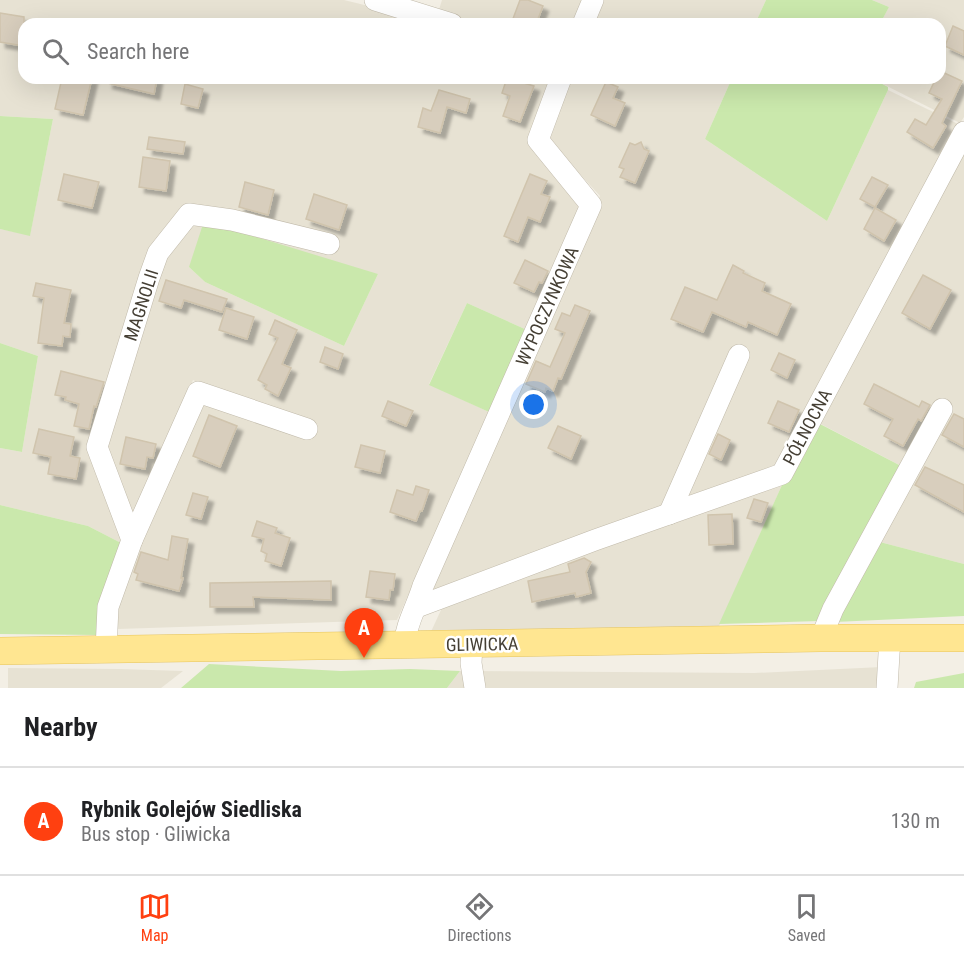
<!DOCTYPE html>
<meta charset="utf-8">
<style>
:root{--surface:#fff;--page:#f2f2f2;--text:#202124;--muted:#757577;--line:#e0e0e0;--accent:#ff4010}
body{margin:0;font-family:"Roboto Condensed",sans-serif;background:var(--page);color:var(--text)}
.you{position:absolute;left:534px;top:405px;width:21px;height:21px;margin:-15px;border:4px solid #fff;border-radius:50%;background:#1a73e8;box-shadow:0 0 0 9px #1a73e833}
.badge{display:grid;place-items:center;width:39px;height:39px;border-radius:50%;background:var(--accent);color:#fff;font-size:20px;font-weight:700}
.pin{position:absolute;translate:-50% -50px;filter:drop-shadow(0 2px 3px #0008)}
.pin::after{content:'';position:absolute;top:32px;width:21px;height:18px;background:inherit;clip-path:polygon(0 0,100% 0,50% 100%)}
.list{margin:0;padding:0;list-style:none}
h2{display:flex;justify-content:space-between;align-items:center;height:78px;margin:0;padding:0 24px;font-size:26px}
h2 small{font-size:20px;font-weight:400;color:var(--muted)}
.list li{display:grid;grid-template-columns:39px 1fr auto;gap:18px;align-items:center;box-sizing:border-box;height:108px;padding:0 24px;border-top:2px solid var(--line)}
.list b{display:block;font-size:22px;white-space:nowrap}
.list p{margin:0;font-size:20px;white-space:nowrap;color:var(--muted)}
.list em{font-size:20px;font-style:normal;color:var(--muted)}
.icon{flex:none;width:33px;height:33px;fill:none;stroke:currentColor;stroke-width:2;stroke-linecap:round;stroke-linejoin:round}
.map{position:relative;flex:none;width:964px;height:688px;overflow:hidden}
.search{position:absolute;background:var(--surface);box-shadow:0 6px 24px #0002;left:18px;right:18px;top:18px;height:66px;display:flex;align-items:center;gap:15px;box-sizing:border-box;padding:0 21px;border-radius:18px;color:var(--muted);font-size:22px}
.sheet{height:186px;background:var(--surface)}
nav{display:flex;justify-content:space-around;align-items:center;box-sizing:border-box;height:84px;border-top:2px solid var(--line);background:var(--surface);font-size:16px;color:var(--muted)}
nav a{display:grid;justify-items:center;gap:3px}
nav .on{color:var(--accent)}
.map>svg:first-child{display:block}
.residential{fill:#e7e2d3;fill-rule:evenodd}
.green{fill:#cae8ac}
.building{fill:#d8cebd;stroke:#d0c4ad;stroke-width:1.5;filter:url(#shadow)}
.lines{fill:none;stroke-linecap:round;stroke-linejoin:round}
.minor-casing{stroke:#c1baaa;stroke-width:22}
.major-casing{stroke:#e6c55f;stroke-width:28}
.minor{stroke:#fff;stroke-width:21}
.major{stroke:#ffe691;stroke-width:27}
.labels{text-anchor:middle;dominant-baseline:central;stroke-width:5;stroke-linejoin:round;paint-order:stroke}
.street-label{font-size:18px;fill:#453f34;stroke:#fff}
</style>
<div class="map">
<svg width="964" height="688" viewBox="0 0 964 688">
<defs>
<filter id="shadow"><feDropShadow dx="5.5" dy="5.5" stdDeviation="1.5" flood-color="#0004"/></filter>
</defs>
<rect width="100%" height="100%" fill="#f3efe5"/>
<g class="residential">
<path d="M 0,0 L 344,0 L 397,13 L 427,24 L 24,24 L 24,78 L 553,78 L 537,156 L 583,206 L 527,330 L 467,303 L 429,384 L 489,412 L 397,620 L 118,629 L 115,601 L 146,525 L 205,402 L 259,411 L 193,380 L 133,522 L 89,448 L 123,544 L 88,526 L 0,505 L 0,448 L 22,452 L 38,356 L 0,343 L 0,229 L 30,235 L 53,119 L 0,116 ZM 189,267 L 378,274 L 344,346 L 205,282 Z"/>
<path d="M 442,0 L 587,0 L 577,24 L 471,24 L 438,13 Z"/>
<path d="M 602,0 L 766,0 L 755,24 L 592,24 Z"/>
<path d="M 872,0 L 964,0 L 964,117 L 960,123 L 871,78 L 940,78 L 940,24 L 880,24 L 889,7 Z"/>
<path d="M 570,78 L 732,78 L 705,139 L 827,221 L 888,90 L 960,125 L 775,470 L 427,594 L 600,196 L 545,136 Z"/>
<path d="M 964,147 L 964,564 L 876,541 L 907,469 L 815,421 Z"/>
<path d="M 782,485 L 716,633 L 429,636 L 447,597 Z"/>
<path d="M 882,667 L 878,688 L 447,688 L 460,671 L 754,673 Z"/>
<path d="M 8,668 L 119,669 L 183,671 L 161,688 L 8,688 Z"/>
</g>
<g class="green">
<path d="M 766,0 L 872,0 L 889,7 L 880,24 L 755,24 Z"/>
<path d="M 732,78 L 871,78 L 888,87 L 888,90 L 827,221 L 705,139 Z"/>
<path d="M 0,116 L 53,119 L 30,236 L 0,229 Z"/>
<path d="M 204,221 L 378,274 L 344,346 L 205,282 L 189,267 Z"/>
<path d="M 467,303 L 527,330 L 489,412 L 429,385 Z"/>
<path d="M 0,343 L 38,356 L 22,452 L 0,448 Z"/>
<path d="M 820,424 L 903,467 L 819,621 L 719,624 L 782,485 Z"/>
<path d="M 0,505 L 88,526 L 123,544 L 98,635 L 0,634 Z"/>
<path d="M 876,541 L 964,564 L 964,616 L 835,622 Z"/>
<path d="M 209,664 L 341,671 L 410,669 L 460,671 L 447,688 L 181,688 Z"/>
<path d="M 964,673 L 964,688 L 914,688 L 916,682 Z"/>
</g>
<g class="building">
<path d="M 520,0 L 528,0 L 543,6 L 536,24 L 511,24 Z"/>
<path d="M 0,13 L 24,17 L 24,46 L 0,42 Z"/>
<path d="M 953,26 L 964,31 L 964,55 L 945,46 Z"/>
<path d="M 940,71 L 962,81 L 942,123 L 946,126 L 933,148 L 907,132 L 915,119 L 926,125 L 942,99 L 929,93 L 936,78 L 940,78 Z"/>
<path d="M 62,78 L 92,78 L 83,115 L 55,109 Z"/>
<path d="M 108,78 L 157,78 L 154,94 L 107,83 Z"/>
<path d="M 507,78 L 534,86 L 520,122 L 503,116 L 510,96 L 502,93 Z"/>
<path d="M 606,82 L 618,87 L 613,98 L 625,103 L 615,126 L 591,115 Z"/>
<path d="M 185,84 L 203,89 L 198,108 L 181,104 Z"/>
<path d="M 439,90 L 470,99 L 466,113 L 447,107 L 440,133 L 418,127 L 423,108 L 431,111 Z"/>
<path d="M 149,137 L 185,142 L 183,154 L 147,149 Z"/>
<path d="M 641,142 L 644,149 L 649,151 L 635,183 L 620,177 L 624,169 L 619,167 L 630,143 L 635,145 Z"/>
<path d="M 143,157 L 170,161 L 166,191 L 139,187 Z"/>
<path d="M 64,174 L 99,182 L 92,208 L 58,200 Z"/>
<path d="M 530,174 L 547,181 L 541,194 L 550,197 L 540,222 L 528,217 L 518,242 L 504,236 Z"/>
<path d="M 872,177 L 888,185 L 875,207 L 860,199 Z"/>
<path d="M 245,182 L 274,190 L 268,215 L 239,207 Z"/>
<path d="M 314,194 L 347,205 L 339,230 L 306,219 Z"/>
<path d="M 875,208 L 896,220 L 884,241 L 864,229 Z"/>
<path d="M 525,260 L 548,271 L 542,283 L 539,282 L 534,292 L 514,283 Z"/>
<path d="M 733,265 L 744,271 L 743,273 L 765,283 L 762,291 L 791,304 L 777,335 L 748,322 L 746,327 L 712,312 L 703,332 L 671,319 L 685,287 L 717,300 Z"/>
<path d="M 923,275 L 951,290 L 930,329 L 902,313 Z"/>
<path d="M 166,280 L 227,299 L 222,312 L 184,300 L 181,308 L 159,301 Z"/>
<path d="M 36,283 L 71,290 L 64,323 L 71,324 L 70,337 L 63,336 L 62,346 L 38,343 L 44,298 L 33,296 Z"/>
<path d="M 575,305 L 590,311 L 561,379 L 558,378 L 553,391 L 546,388 L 545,392 L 526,384 L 536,361 L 550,367 L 565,333 L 555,329 L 562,313 L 570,316 Z"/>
<path d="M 226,308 L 254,317 L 247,339 L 219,330 Z"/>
<path d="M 275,320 L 297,330 L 282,364 L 291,368 L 278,396 L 265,389 L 267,385 L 258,380 L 278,338 L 269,334 Z"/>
<path d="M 325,347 L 343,354 L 338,369 L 320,362 Z"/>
<path d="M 779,353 L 795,360 L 787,378 L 771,370 Z"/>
<path d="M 61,371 L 104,382 L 96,407 L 94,406 L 89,429 L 74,426 L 79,404 L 65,400 L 66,397 L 55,395 Z"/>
<path d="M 874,384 L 919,407 L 922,401 L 930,405 L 921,421 L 918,419 L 903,446 L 884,436 L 893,419 L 864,404 Z"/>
<path d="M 388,401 L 413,411 L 406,426 L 382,416 Z"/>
<path d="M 778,401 L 799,410 L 789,432 L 768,423 Z"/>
<path d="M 954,414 L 964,419 L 964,447 L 942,435 Z"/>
<path d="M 209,415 L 237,426 L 220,467 L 193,456 Z"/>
<path d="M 558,426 L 581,436 L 571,459 L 548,448 Z"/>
<path d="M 39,429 L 74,437 L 70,456 L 80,458 L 76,479 L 48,474 L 51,457 L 33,453 Z"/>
<path d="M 718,434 L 730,440 L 721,460 L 709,454 Z"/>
<path d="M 126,437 L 156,444 L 153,458 L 147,457 L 145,469 L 120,464 Z"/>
<path d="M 361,445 L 385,451 L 380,473 L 355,467 Z"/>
<path d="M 925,467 L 964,485 L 964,512 L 915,485 Z"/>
<path d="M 416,486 L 429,490 L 422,511 L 420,511 L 416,521 L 390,512 L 397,490 L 413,495 Z"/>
<path d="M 193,493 L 208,497 L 201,519 L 186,515 Z"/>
<path d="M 754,499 L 768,503 L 761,522 L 747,518 Z"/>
<path d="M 732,514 L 733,544 L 709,545 L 708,515 Z"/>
<path d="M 257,521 L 277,528 L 275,533 L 290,538 L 281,566 L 265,561 L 267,554 L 261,551 L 264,539 L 252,536 Z"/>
<path d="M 172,536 L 188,539 L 181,578 L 183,578 L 179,591 L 136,580 L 138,574 L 134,572 L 141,552 L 168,560 Z"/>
<path d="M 584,558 L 591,562 L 586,572 L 591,593 L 576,597 L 575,593 L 532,602 L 528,581 L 570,572 L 568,564 Z"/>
<path d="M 370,571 L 395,574 L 393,590 L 390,590 L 389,600 L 366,597 Z"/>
<path d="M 331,581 L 331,600 L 253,597 L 254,607 L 210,607 L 210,583 Z"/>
</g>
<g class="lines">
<defs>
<g id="minor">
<path d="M 375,0 L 452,24"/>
<path d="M 583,24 L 593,0"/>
<path d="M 669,514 L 739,355"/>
<path d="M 132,540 L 97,447 L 149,278 L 158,253 L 189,214 L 232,220 L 329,244"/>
<path d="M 417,607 L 595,540 L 782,474 L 964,132"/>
<path d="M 821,638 L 833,609 L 942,409"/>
<path d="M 472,644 L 471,663 L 475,688"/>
<path d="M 404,645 C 406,624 417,606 423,586 L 591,205 L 538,140 L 561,78"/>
<path d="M 106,650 L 108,607 L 132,540 L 198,392 L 307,429"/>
<path d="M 887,688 L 890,637"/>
</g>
<path id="major" d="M 0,651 L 821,638 L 964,638"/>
</defs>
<use href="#minor" class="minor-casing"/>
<use href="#major" class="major-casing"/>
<use href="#minor" class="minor"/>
<use href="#major" class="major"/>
</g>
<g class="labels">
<g class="street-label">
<text transform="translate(141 305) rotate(-72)">MAGNOLII</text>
<text transform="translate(547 306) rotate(-66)">WYPOCZYNKOWA</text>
<text transform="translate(807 427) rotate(-62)">PÓŁNOCNA</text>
<text transform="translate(482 644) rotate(-1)">GLIWICKA</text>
</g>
</g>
</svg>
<div class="you"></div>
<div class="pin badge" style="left:364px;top:658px">A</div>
<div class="search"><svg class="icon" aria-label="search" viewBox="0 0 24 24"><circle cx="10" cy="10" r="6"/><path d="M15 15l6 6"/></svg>Search here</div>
</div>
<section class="sheet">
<h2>Nearby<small></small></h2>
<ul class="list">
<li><span class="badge">A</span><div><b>Rybnik Golejów Siedliska</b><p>Bus stop · Gliwicka</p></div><em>130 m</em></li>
</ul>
</section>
<nav>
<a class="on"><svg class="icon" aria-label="map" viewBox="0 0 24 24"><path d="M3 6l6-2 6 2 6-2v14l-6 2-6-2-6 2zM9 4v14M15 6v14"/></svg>Map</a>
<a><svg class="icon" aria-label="directions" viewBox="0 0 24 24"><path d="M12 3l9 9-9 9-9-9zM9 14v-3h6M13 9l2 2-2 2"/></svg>Directions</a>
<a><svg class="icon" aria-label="saved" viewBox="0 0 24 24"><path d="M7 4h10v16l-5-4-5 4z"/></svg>Saved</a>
</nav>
